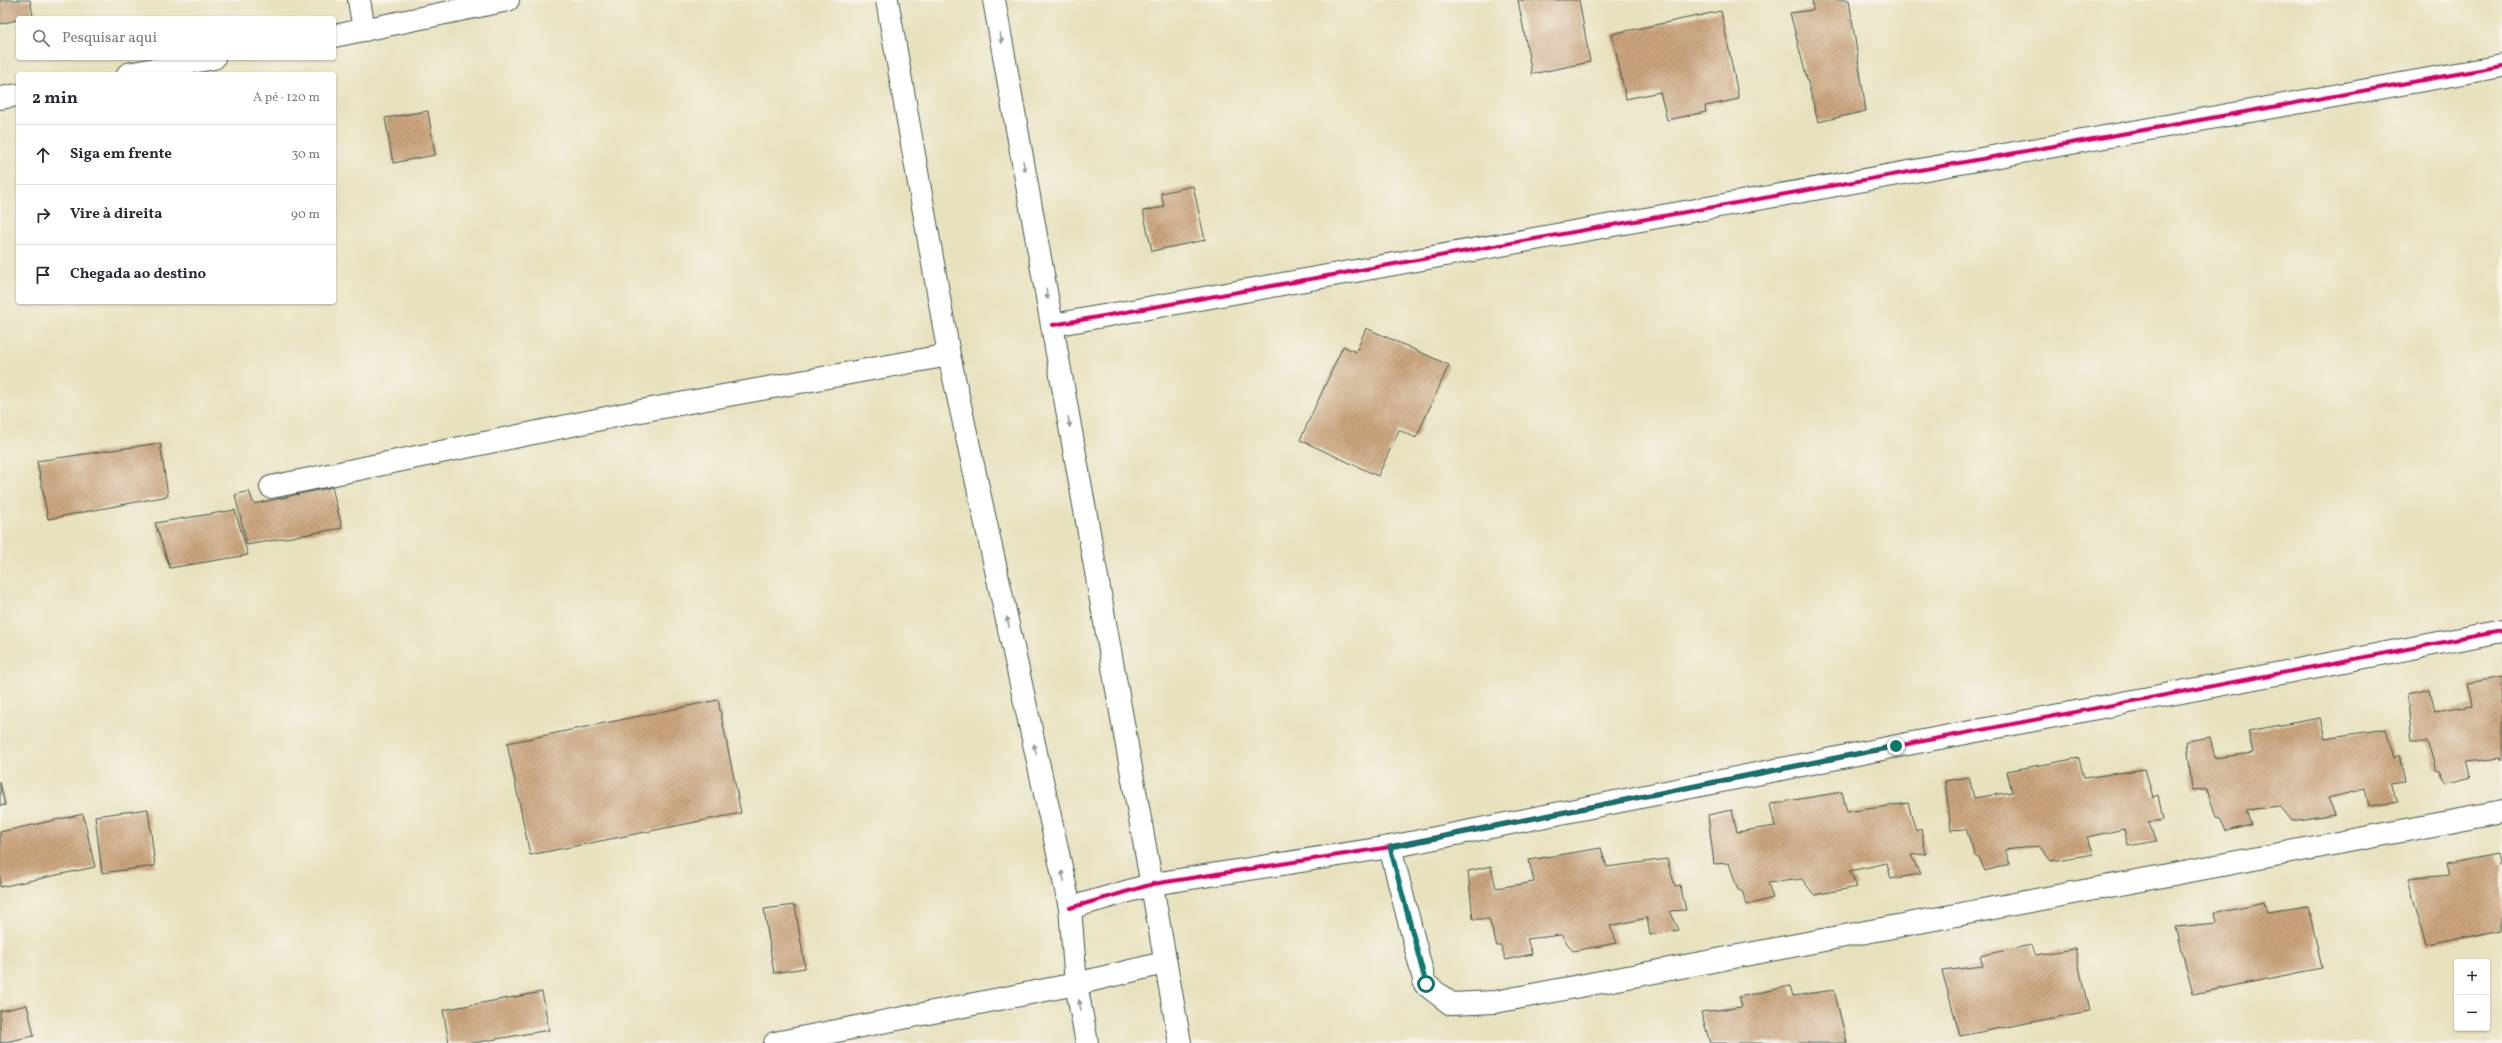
<!DOCTYPE html>
<html lang="pt">
<meta charset="utf-8">
<style>
:root{--surface:#fff;--page:#f7f7f7;--text:#2b2b33;--muted:#7c7c81;--line:#e1e1e2}
body{margin:0;font-family:Vollkorn,serif;background:var(--page);color:var(--text)}
.controls{position:absolute;right:12px;bottom:12px;display:grid;overflow:hidden;border-radius:4px;box-shadow:0 1px 3px #0004}
.controls button{width:36px;height:36px;display:grid;place-items:center;padding:0;border:0;border-bottom:1px solid var(--line);background:var(--surface);color:var(--text);font:20px sans-serif}
.stop{position:absolute;width:12px;height:12px;margin:-9px;border:3px solid #0f766e;border-radius:50%;background:#fff}
.stop.end{background:#0f766e;border-color:#fff;box-shadow:0 1px 4px #0008}
.list{margin:0;padding:0;list-style:none}
h2{display:flex;justify-content:space-between;align-items:center;height:52px;margin:0;padding:0 16px;font-size:17px}
h2 small{font-size:13px;font-weight:400;color:var(--muted)}
.list li{display:grid;grid-template-columns:26px 1fr auto;gap:12px;align-items:center;box-sizing:border-box;height:60px;padding:0 16px;border-top:1px solid var(--line)}
.list b{display:block;font-size:15px;white-space:nowrap}
.list em{font-size:13px;font-style:normal;color:var(--muted)}
.icon{flex:none;width:22px;height:22px;fill:none;stroke:currentColor;stroke-width:2;stroke-linecap:round;stroke-linejoin:round}
.map{position:relative;flex:none;width:2502px;height:1043px;overflow:hidden}
.search{position:absolute;background:var(--surface);box-shadow:0 1px 3px #0004;left:16px;top:16px;width:320px;height:44px;display:flex;align-items:center;gap:10px;box-sizing:border-box;padding:0 14px;border-radius:4px;color:var(--muted);font-size:15px}
.panel{position:absolute;background:var(--surface);box-shadow:0 1px 3px #0004;left:16px;top:72px;width:320px;height:232px;border-radius:4px}
.map>svg:first-child{display:block}
.building{fill:url(#building-hatch)}
.lines{fill:none;stroke-linecap:round;stroke-linejoin:round}
.minor-casing{stroke:#3d5649;stroke-width:24}
.highway-casing{stroke:#3d5649;stroke-width:24}
.minor{stroke:#fff;stroke-width:22}
.highway{stroke:#fff;stroke-width:22}
.cycleway-casing{stroke:#f7f3e8;stroke-width:6}
.cycleway{stroke:#d6006c;stroke-width:4}
.oneway{fill:#8f9e9a}
.route{stroke:#0f766e;stroke-width:5}
</style>
<div class="map">
<svg width="2502" height="1043" viewBox="0 0 2502 1043">
<defs>
<pattern id="building-hatch" width="6" height="6" patternUnits="userSpaceOnUse"><rect width="6" height="6" fill="#cba47d"/><path d="M-1 1l2-2M0 6l6-6M5 7l2-2" fill="none" stroke="#a48767"/></pattern>
</defs>
<rect width="100%" height="100%" fill="#f7f3e8"/>
<filter id="ink" filterUnits="userSpaceOnUse"><feTurbulence type="fractalNoise" baseFrequency=".025" numOctaves="2"/><feDisplacementMap in="SourceGraphic" scale="8" xChannelSelector="R" yChannelSelector="G"/><feConvolveMatrix kernelMatrix="1 2 1 2 8 2 1 2 1" color-interpolation-filters="sRGB"/></filter>
<filter id="wash" filterUnits="userSpaceOnUse"><feTurbulence type="fractalNoise" baseFrequency=".012" numOctaves="4" result="noise"/><feDisplacementMap in="SourceGraphic" scale="16" xChannelSelector="R" yChannelSelector="G"/><feGaussianBlur stdDeviation="0.9" result="paint"/><feColorMatrix in="noise" values="0 0 0 0 0 0 0 0 0 0 0 0 0 0 0 0 0 1.4 0 .05"/><feComposite in="paint" operator="in"/></filter>
<g filter="url(#wash)">
<rect width="100%" height="100%" fill="#e8e1be"/>
<g id="blocks">
<g class="building">
<path d="M 0,0 L 30,0 L 33,16 L 0,24 Z"/>
<path d="M 1518,0 L 1579,0 L 1590,62 L 1532,74 Z"/>
<path d="M 1812,0 L 1849,0 L 1866,111 L 1818,122 L 1790,13 L 1813,10 Z"/>
<path d="M 1721,11 L 1739,99 L 1705,106 L 1706,112 L 1667,120 L 1660,92 L 1626,99 L 1612,34 Z"/>
<path d="M 428,111 L 435,155 L 393,163 L 385,118 Z"/>
<path d="M 1193,186 L 1205,240 L 1152,251 L 1143,211 L 1164,207 L 1161,193 Z"/>
<path d="M 1366,328 L 1449,365 L 1416,438 L 1399,430 L 1378,476 L 1300,440 L 1343,346 L 1356,352 Z"/>
<path d="M 160,443 L 168,496 L 48,519 L 37,461 Z"/>
<path d="M 332,487 L 342,528 L 247,545 L 235,495 L 249,491 L 254,504 Z"/>
<path d="M 235,510 L 248,555 L 170,568 L 155,523 Z"/>
<path d="M 2502,677 L 2502,761 L 2500,758 L 2466,762 L 2471,777 L 2446,784 L 2440,770 L 2436,769 L 2427,742 L 2412,742 L 2407,694 L 2430,689 L 2435,711 L 2473,705 L 2468,683 Z"/>
<path d="M 718,700 L 741,813 L 530,855 L 507,743 Z"/>
<path d="M 2320,718 L 2325,738 L 2386,729 L 2394,758 L 2399,755 L 2405,781 L 2389,783 L 2398,802 L 2369,806 L 2365,789 L 2328,798 L 2335,814 L 2292,821 L 2280,806 L 2246,810 L 2251,825 L 2226,831 L 2220,818 L 2216,817 L 2207,789 L 2192,790 L 2187,741 L 2210,737 L 2215,758 L 2253,753 L 2248,731 Z"/>
<path d="M 2079,758 L 2084,778 L 2145,769 L 2153,797 L 2158,795 L 2163,820 L 2148,822 L 2157,841 L 2128,846 L 2124,829 L 2087,837 L 2094,854 L 2051,861 L 2039,846 L 2005,850 L 2010,864 L 1985,871 L 1979,857 L 1975,856 L 1966,829 L 1951,830 L 1945,781 L 1969,777 L 1974,798 L 2012,792 L 2007,771 Z"/>
<path d="M 0,782 L 5,805 L 0,806 Z"/>
<path d="M 1842,792 L 1847,812 L 1908,803 L 1916,831 L 1921,829 L 1926,854 L 1911,855 L 1920,874 L 1891,879 L 1887,863 L 1850,871 L 1857,887 L 1814,895 L 1802,879 L 1768,883 L 1773,898 L 1747,905 L 1742,891 L 1738,890 L 1729,863 L 1714,864 L 1708,815 L 1732,810 L 1737,832 L 1775,826 L 1770,804 Z"/>
<path d="M 148,809 L 155,866 L 102,873 L 95,816 Z"/>
<path d="M 83,814 L 95,867 L 0,887 L 0,832 Z"/>
<path d="M 1601,848 L 1607,867 L 1667,859 L 1675,886 L 1680,885 L 1686,910 L 1670,911 L 1679,930 L 1650,935 L 1647,918 L 1610,926 L 1617,943 L 1573,951 L 1561,935 L 1527,939 L 1532,954 L 1506,960 L 1501,946 L 1497,946 L 1489,919 L 1473,919 L 1468,871 L 1491,866 L 1496,888 L 1534,882 L 1529,860 Z"/>
<path d="M 2497,854 L 2499,864 L 2502,864 L 2502,930 L 2426,945 L 2408,879 L 2449,875 L 2446,864 Z"/>
<path d="M 2264,902 L 2267,912 L 2308,906 L 2322,968 L 2193,994 L 2176,927 L 2216,923 L 2214,913 Z"/>
<path d="M 795,905 L 805,968 L 774,973 L 764,909 Z"/>
<path d="M 2031,945 L 2034,955 L 2075,949 L 2089,1011 L 1960,1036 L 1942,971 L 1983,966 L 1980,956 Z"/>
<path d="M 1790,986 L 1793,996 L 1834,990 L 1847,1043 L 1710,1043 L 1701,1012 L 1742,1007 L 1739,997 Z"/>
<path d="M 542,992 L 549,1030 L 473,1043 L 449,1043 L 443,1010 Z"/>
<path d="M 27,1005 L 34,1036 L 0,1043 L 0,1011 Z"/>
</g>
</g>
</g>
<g filter="url(#ink)">
<use href="#blocks" fill-opacity="0" stroke="#3d5649" stroke-width="1"/>
<g class="lines">
<defs>
<g id="minor">
<path d="M 359,0 L 364,30"/>
<path d="M 334,36 L 508,0"/>
<path d="M 128,74 L 214,58"/>
<path d="M 0,98 L 18,95"/>
<path d="M 1053,325 L 2502,66"/>
<path d="M 271,487 L 635,412 L 949,355"/>
<path d="M 1390,847 L 1425,984 L 1451,1004 L 1495,1002 L 2502,812"/>
<path d="M 1070,908 L 1153,884 L 1390,847 L 1897,746 L 2502,631"/>
<path d="M 775,1043 L 1076,984 L 1164,963"/>
</g>
<g id="highway">
<path d="M 887,0 L 949,355 L 1070,908 L 1076,984 L 1087,1043"/>
<path d="M 994,0 L 1180,1043"/>
</g>
</defs>
<use href="#minor" class="minor-casing"/>
<use href="#highway" class="highway-casing"/>
<use href="#minor" class="minor"/>
<use href="#highway" class="highway"/>
<defs>
<g id="cycleway">
<path d="M 1053,325 L 2502,66"/>
<path d="M 1070,908 L 1153,884 L 1390,847 L 1897,746 L 2502,631"/>
</g>
</defs>
<use href="#cycleway" class="cycleway-casing"/>
<use href="#cycleway" class="cycleway"/>
</g>
<defs><path id="oneway-solid" d="M-6-.8H1V-3.2L6.5 0L1 3.2V.8H-6Z"/></defs>
<g class="oneway">
<use href="#oneway-solid" transform="translate(1001 38) rotate(80)"/>
<use href="#oneway-solid" transform="translate(1024 166) rotate(80)"/>
<use href="#oneway-solid" transform="translate(1047 294) rotate(80)"/>
<use href="#oneway-solid" transform="translate(1069 422) rotate(80)"/>
<use href="#oneway-solid" transform="translate(1008 622) rotate(-102)"/>
<use href="#oneway-solid" transform="translate(1035 749) rotate(-102)"/>
<use href="#oneway-solid" transform="translate(1063 876) rotate(-102)"/>
<use href="#oneway-solid" transform="translate(1080 1005) rotate(-100)"/>
</g>
</g>
<g class="lines" filter="url(#ink)">
<path class="route" d="M 1426,984 L 1390,847 L 1896,746"/>
</g>
</svg>
<div class="controls">
<button>+</button>
<button>−</button>
</div>
<div class="stop" style="left:1426px;top:984px"></div>
<div class="stop end" style="left:1896px;top:746px"></div>
<div class="search"><svg class="icon" aria-label="search" viewBox="0 0 24 24"><circle cx="10" cy="10" r="6"/><path d="M15 15l6 6"/></svg>Pesquisar aqui</div>
<section class="panel">
<h2>2 min<small>A pé · 120 m</small></h2>
<ul class="list">
<li><svg class="icon" aria-label="ahead" viewBox="0 0 24 24"><path d="M12 20V5M6 11l6-6 6 6"/></svg><div><b>Siga em frente</b></div><em>30 m</em></li>
<li><svg class="icon" aria-label="right" viewBox="0 0 24 24"><path d="M7 20v-9h11M14 6l5 5-5 5"/></svg><div><b>Vire à direita</b></div><em>90 m</em></li>
<li><svg class="icon" aria-label="arrive" viewBox="0 0 24 24"><path d="M6 21V4h12l-3 4 3 4H6"/></svg><div><b>Chegada ao destino</b></div></li>
</ul>
</section>
</div>
